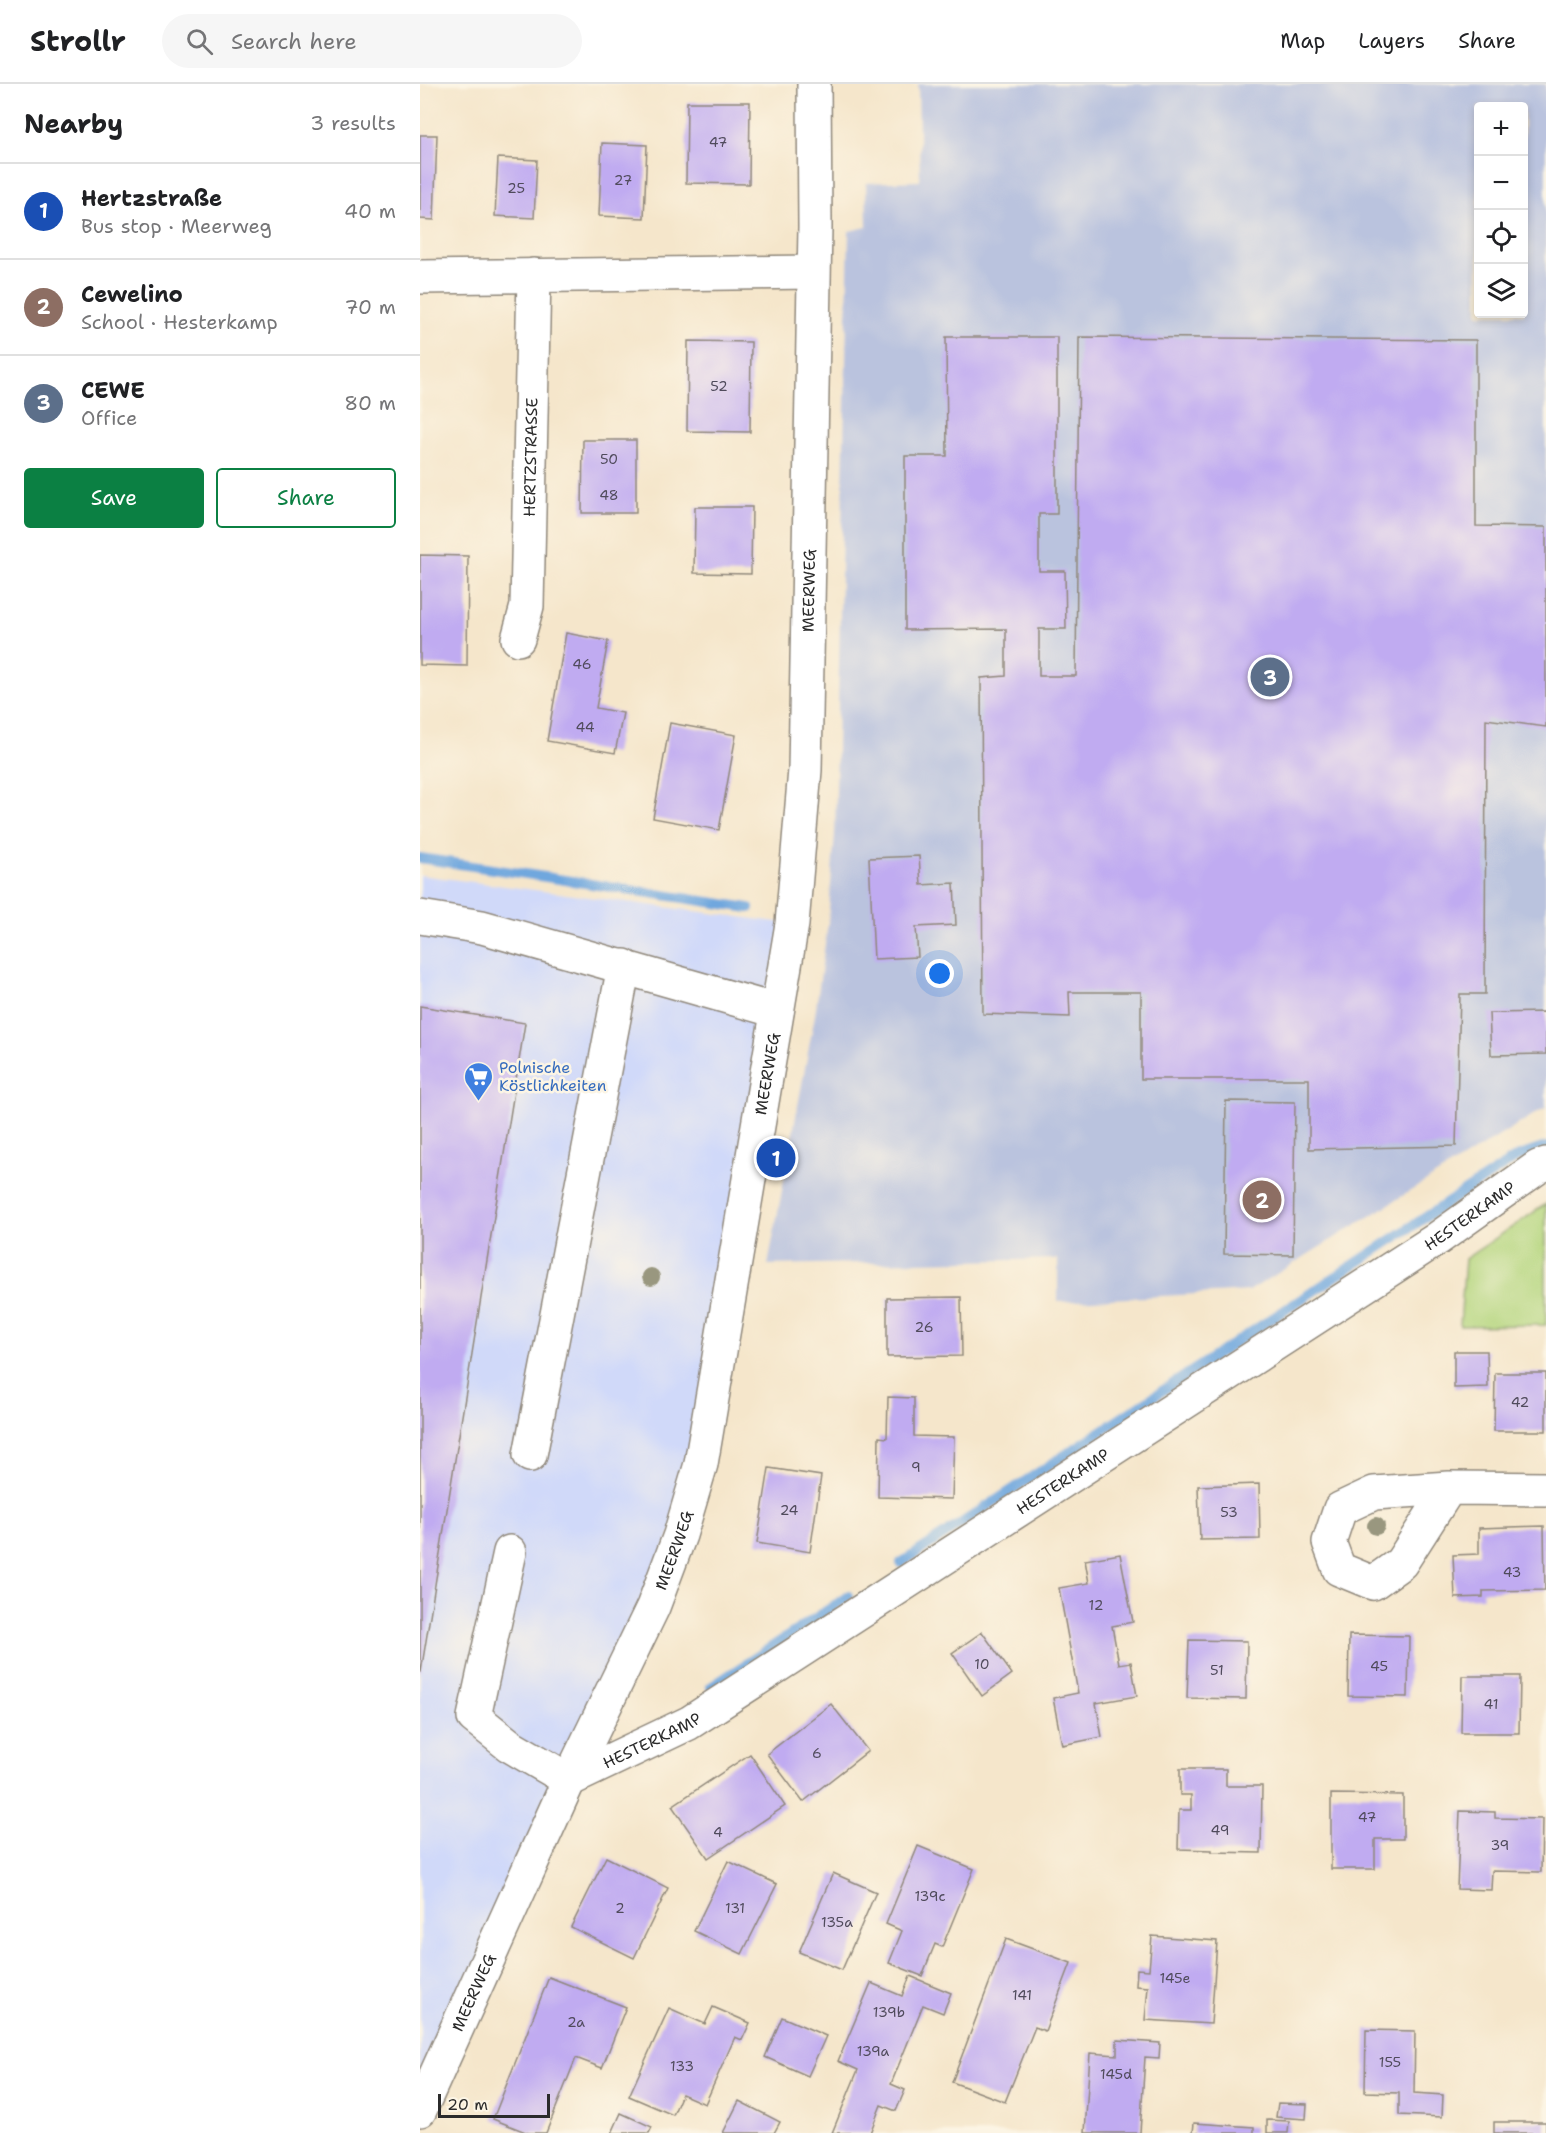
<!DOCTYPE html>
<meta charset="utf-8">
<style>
:root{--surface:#fff;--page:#f6f6f6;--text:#202124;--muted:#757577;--line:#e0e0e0;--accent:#0b8043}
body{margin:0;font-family:"Shantell Sans",sans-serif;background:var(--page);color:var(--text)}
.controls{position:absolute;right:18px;top:18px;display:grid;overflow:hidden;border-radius:6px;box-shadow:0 3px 9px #0003}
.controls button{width:54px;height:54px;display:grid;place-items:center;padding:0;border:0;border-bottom:2px solid var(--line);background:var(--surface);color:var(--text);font:30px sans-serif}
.scale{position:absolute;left:18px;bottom:15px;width:112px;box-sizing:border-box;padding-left:6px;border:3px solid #2b2b2b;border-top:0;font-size:16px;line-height:21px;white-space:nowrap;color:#2b2b2b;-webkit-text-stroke:4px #fcf5e5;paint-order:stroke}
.you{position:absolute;left:520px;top:890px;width:21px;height:21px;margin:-15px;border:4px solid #fff;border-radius:50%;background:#1a73e8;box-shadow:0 0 0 9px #1a73e833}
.badge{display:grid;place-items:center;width:39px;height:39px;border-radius:50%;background:var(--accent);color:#fff;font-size:20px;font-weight:700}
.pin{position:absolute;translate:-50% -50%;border:3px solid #fff;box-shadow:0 2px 6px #0006}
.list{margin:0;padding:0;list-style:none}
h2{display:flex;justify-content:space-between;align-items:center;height:78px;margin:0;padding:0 24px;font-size:26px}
h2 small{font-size:20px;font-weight:400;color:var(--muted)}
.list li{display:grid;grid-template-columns:39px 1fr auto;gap:18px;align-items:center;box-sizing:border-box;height:96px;padding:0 24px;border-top:2px solid var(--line)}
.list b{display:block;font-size:22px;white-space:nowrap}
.list p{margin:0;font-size:20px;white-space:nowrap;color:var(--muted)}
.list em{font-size:20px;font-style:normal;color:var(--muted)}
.actions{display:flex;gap:12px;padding:18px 24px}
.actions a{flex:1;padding:14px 0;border:2px solid var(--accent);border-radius:6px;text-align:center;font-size:21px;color:var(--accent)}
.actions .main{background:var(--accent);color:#fff}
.icon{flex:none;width:33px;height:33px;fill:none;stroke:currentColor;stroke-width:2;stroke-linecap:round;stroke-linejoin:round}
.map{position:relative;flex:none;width:1126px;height:2049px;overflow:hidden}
header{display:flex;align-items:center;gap:36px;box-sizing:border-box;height:84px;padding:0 30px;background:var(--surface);border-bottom:2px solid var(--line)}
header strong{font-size:28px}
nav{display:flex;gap:33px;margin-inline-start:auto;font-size:21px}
.search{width:420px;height:54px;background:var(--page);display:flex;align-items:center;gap:15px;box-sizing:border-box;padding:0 21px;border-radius:33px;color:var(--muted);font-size:22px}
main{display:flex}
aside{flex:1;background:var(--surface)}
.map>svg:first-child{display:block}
.built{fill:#d0d9f9}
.industrial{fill:#bac3de;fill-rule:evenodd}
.green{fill:#b4d57d;stroke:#708054;stroke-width:1.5}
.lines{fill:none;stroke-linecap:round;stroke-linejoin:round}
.stream{stroke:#6fa7de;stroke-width:10}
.building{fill:#c0abf1}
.minor-casing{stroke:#90887b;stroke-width:36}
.minor{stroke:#fff;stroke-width:33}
.tree{fill:#99977f}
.labels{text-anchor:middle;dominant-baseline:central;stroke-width:5;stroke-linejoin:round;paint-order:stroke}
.number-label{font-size:14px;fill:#504b5c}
.street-label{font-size:16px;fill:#2b2b2b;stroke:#fcf5e5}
.shop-label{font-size:16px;fill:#366cbe;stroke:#fcf5e5;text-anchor:start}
</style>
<header>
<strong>Strollr</strong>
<div class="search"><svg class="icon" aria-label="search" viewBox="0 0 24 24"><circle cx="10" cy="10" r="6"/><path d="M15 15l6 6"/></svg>Search here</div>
<nav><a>Map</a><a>Layers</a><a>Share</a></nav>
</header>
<main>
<aside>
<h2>Nearby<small>3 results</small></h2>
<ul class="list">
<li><span class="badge" style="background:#1a4fb4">1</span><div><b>Hertzstraße</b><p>Bus stop · Meerweg</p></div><em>40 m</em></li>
<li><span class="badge" style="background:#8d6e63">2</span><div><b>Cewelino</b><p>School · Hesterkamp</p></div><em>70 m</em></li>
<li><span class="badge" style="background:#5c6f8a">3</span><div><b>CEWE</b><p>Office</p></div><em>80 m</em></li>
</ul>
<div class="actions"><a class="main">Save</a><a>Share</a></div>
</aside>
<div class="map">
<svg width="1126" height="2049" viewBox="0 0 1126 2049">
<rect width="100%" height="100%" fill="#fcf5e5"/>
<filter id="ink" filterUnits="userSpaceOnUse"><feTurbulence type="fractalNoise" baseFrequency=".0167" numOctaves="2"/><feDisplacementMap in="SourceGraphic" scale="12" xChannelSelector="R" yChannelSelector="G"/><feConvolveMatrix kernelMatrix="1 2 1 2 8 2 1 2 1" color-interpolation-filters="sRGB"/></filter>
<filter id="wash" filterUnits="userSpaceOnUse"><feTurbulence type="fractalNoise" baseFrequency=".008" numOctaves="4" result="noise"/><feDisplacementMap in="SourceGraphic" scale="24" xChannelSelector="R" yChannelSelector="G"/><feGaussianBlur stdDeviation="1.35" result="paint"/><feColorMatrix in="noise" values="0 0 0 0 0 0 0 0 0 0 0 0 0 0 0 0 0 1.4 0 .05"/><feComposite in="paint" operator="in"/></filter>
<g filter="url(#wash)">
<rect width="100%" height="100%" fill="#f5e6cb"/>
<path class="built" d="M 0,791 L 372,840 L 281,1380 L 0,2026 Z"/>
<path class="industrial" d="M 498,0 L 1126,0 L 1126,1023 L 829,1207 L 638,1218 L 638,1175 L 348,1181 L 395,931 L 408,839 L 415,750 L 429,147 L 447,143 L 446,99 L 500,97 ZM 1058,22 L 1104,22 L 1104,230 L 1058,230 Z"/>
<path class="green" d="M 1126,1120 L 1126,1241 L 1040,1242 L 1045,1175 Z"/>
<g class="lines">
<g class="stream">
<path d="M 0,774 L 329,824"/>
<path d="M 481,1479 L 1097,1073 L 1126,1063"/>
<path d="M 291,1603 L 429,1512"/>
</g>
</g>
<g id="blocks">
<g class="building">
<path d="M 267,18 L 330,18 L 329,100 L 266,99 Z"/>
<path d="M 0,51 L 17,51 L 14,136 L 0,135 Z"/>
<path d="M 182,59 L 227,61 L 224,134 L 179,132 Z"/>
<path d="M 78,74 L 117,76 L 114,134 L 75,132 Z"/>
<path d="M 526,253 L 637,253 L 637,430 L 619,430 L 619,487 L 645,487 L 646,545 L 619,545 L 619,592 L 656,592 L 659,253 L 1056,256 L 1056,442 L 1126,443 L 1126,643 L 1066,635 L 1065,910 L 1040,910 L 1036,1062 L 889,1065 L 889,995 L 721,995 L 721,908 L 649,908 L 650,933 L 563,930 L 561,594 L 586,592 L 586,545 L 485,546 L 485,372 L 527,372 Z"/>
<path d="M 268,257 L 331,258 L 330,348 L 267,347 Z"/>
<path d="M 163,356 L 216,356 L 216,429 L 162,429 Z"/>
<path d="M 275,423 L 332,423 L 331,490 L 274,489 Z"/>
<path d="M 0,471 L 48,472 L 47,582 L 0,581 Z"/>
<path d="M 146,549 L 188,557 L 176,624 L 203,629 L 195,669 L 127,657 Z"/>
<path d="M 250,639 L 316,651 L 299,746 L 233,734 Z"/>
<path d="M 499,772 L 501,801 L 534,799 L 536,841 L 496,843 L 498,873 L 454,875 L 449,774 Z"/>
<path d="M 0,922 L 105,939 L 1,1588 L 0,1588 Z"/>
<path d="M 1126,928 L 1126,970 L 1071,971 L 1069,929 Z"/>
<path d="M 806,1017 L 875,1018 L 873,1171 L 804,1170 Z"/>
<path d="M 541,1213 L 542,1272 L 467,1273 L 467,1214 Z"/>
<path d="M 1034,1267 L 1067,1267 L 1068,1303 L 1034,1304 Z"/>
<path d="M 1075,1289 L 1126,1289 L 1126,1347 L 1074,1347 Z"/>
<path d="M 468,1313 L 494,1314 L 494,1352 L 534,1353 L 532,1415 L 458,1413 L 459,1353 L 467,1354 Z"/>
<path d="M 349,1384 L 401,1392 L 390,1468 L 337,1459 Z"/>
<path d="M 839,1400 L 840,1455 L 780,1456 L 778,1402 Z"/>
<path d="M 1124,1442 L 1125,1506 L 1063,1507 L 1063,1513 L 1035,1514 L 1033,1471 L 1059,1470 L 1059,1444 Z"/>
<path d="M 700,1470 L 713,1538 L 692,1542 L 699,1580 L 711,1578 L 717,1612 L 676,1619 L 682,1653 L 642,1661 L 633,1614 L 658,1609 L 639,1504 L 669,1499 L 665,1476 Z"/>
<path d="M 562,1548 L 592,1590 L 562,1612 L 532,1569 Z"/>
<path d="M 929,1551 L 989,1552 L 988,1613 L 928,1612 Z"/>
<path d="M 769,1556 L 827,1557 L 826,1615 L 767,1614 Z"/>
<path d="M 1042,1592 L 1100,1592 L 1099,1649 L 1041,1649 Z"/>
<path d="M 411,1620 L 448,1667 L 383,1718 L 347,1670 Z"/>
<path d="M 330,1670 L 365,1722 L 288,1774 L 252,1722 Z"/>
<path d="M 760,1685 L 806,1685 L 806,1702 L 842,1702 L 841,1769 L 792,1768 L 792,1766 L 758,1765 L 759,1726 L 771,1726 L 771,1711 L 760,1711 Z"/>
<path d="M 911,1710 L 983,1711 L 983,1755 L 955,1755 L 955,1785 L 911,1785 Z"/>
<path d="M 1040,1727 L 1075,1728 L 1075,1734 L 1122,1735 L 1121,1788 L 1072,1787 L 1071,1806 L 1037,1805 Z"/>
<path d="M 498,1762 L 554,1785 L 522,1863 L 515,1860 L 502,1892 L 469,1879 L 482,1847 L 466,1840 Z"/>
<path d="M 186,1773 L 248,1804 L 214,1874 L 151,1843 Z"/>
<path d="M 308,1777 L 357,1800 L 322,1870 L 274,1847 Z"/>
<path d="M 413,1789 L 456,1808 L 422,1886 L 379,1868 Z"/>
<path d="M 732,1852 L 797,1857 L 791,1940 L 725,1936 L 728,1903 L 716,1902 L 717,1885 L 729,1886 Z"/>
<path d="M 586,1855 L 651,1879 L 625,1947 L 615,1943 L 585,2018 L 532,1998 Z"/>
<path d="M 490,1892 L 531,1909 L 523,1929 L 503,1921 L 471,2000 L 485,2006 L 476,2027 L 461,2021 L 450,2049 L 412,2049 L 438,1986 L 418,1977 L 451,1899 L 482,1912 Z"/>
<path d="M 129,1893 L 206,1923 L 182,1984 L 156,1974 L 126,2049 L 108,2049 L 73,2035 Z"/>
<path d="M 293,1923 L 330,1939 L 322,1956 L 315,1953 L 285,2020 L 262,2010 L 253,2031 L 209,2012 L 249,1924 L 285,1940 Z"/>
<path d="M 362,1933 L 406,1952 L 388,1992 L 345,1973 Z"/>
<path d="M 946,1946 L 995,1947 L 994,2009 L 1023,2011 L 1022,2033 L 979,2031 L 979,2009 L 945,2008 Z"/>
<path d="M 697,1956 L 740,1959 L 739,1974 L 725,1973 L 720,2049 L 665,2049 L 670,1969 L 697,1971 Z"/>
<path d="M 319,2017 L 360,2038 L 354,2049 L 303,2049 Z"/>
<path d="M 858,2019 L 887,2020 L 886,2035 L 856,2033 Z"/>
<path d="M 201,2029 L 232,2043 L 229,2049 L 192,2049 Z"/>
<path d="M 847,2036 L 869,2037 L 868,2049 L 847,2049 Z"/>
<rect x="1074" y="2038" width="52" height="11"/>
<path d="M 774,2039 L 834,2043 L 834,2049 L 773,2049 Z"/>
</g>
</g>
</g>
<g filter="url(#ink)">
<use href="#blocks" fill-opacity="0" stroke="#90887b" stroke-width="1.5"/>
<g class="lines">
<defs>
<g id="minor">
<path d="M 0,193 L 393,188"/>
<path id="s1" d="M 98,555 L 107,522 L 114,191"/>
<path d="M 0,833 L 62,843 L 357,927"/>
<path d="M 110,1371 L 204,882"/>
<path d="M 1029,1404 L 981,1479 L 953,1499 L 919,1485 L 909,1458 L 920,1425 L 954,1409 L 1029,1404 L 1126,1405"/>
<path id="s2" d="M 90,1468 L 54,1633 L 89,1661 L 149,1696 L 269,1639 L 1017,1155 L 1118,1083 L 1126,1080"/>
<path id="s3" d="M 0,2026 L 149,1696 L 233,1523 L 260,1451 L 281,1380 L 372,840 L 385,686 L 395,143 L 394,0"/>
</g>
</defs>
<use href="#minor" class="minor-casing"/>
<use href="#minor" class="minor"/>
</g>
<g class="tree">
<circle cx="231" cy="1193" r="9"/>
<circle cx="956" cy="1442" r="9"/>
</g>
</g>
<defs>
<symbol id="supermarket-pin" viewBox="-11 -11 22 30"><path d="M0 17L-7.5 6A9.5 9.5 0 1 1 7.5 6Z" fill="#3f7fe0" stroke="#fcf5e5"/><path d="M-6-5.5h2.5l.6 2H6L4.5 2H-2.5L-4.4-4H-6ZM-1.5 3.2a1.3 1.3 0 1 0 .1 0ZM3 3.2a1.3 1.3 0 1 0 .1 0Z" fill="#fff"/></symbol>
</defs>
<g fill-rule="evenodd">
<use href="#supermarket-pin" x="42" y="976" width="33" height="45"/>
</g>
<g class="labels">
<g class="number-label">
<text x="298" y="58">47</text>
<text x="203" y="96">27</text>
<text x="96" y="104">25</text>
<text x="299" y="302">52</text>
<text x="189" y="375">50</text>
<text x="189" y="411">48</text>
<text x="162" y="580">46</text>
<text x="165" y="643">44</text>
<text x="504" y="1243">26</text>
<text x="1100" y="1318">42</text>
<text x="496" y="1383">9</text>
<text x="369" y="1426">24</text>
<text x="809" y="1428">53</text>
<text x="1092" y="1488">43</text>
<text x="676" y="1521">12</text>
<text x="562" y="1580">10</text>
<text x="959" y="1582">45</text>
<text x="797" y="1586">51</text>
<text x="1071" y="1620">41</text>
<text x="397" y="1669">6</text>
<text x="947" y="1733">47</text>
<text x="800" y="1746">49</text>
<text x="298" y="1748">4</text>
<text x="1080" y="1761">39</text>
<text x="510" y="1812">139c</text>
<text x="200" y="1824">2</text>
<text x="315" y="1824">131</text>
<text x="417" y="1838">135a</text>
<text x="755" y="1894">145e</text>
<text x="602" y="1911">141</text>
<text x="469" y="1928">139b</text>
<text x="156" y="1938">2a</text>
<text x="453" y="1967">139a</text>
<text x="970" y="1978">155</text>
<text x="262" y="1982">133</text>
<text x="696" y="1990">145d</text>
</g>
<g class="street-label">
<text stroke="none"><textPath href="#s1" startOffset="183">HERTZSTRASSE</textPath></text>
<text stroke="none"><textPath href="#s3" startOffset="1587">MEERWEG</textPath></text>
<text stroke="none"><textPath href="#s3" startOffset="1101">MEERWEG</textPath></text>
<text stroke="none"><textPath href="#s2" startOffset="1347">HESTERKAMP</textPath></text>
<text stroke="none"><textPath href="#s2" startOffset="861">HESTERKAMP</textPath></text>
<text stroke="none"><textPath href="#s3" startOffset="615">MEERWEG</textPath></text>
<text stroke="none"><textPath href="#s2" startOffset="375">HESTERKAMP</textPath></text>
<text stroke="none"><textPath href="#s3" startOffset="129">MEERWEG</textPath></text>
</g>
<g class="shop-label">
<text x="79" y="983">Polnische<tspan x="79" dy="18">Köstlichkeiten</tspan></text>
</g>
</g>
</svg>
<div class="controls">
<button>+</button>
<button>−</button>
<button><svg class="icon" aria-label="locate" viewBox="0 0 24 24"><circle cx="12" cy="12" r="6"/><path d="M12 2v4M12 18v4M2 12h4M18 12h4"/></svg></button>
<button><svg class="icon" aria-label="layers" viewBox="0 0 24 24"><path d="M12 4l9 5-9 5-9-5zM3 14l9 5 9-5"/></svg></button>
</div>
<div class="scale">20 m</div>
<div class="you"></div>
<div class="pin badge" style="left:356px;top:1074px;background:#1a4fb4">1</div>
<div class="pin badge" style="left:842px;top:1116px;background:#8d6e63">2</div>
<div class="pin badge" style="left:850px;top:593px;background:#5c6f8a">3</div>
</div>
</main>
